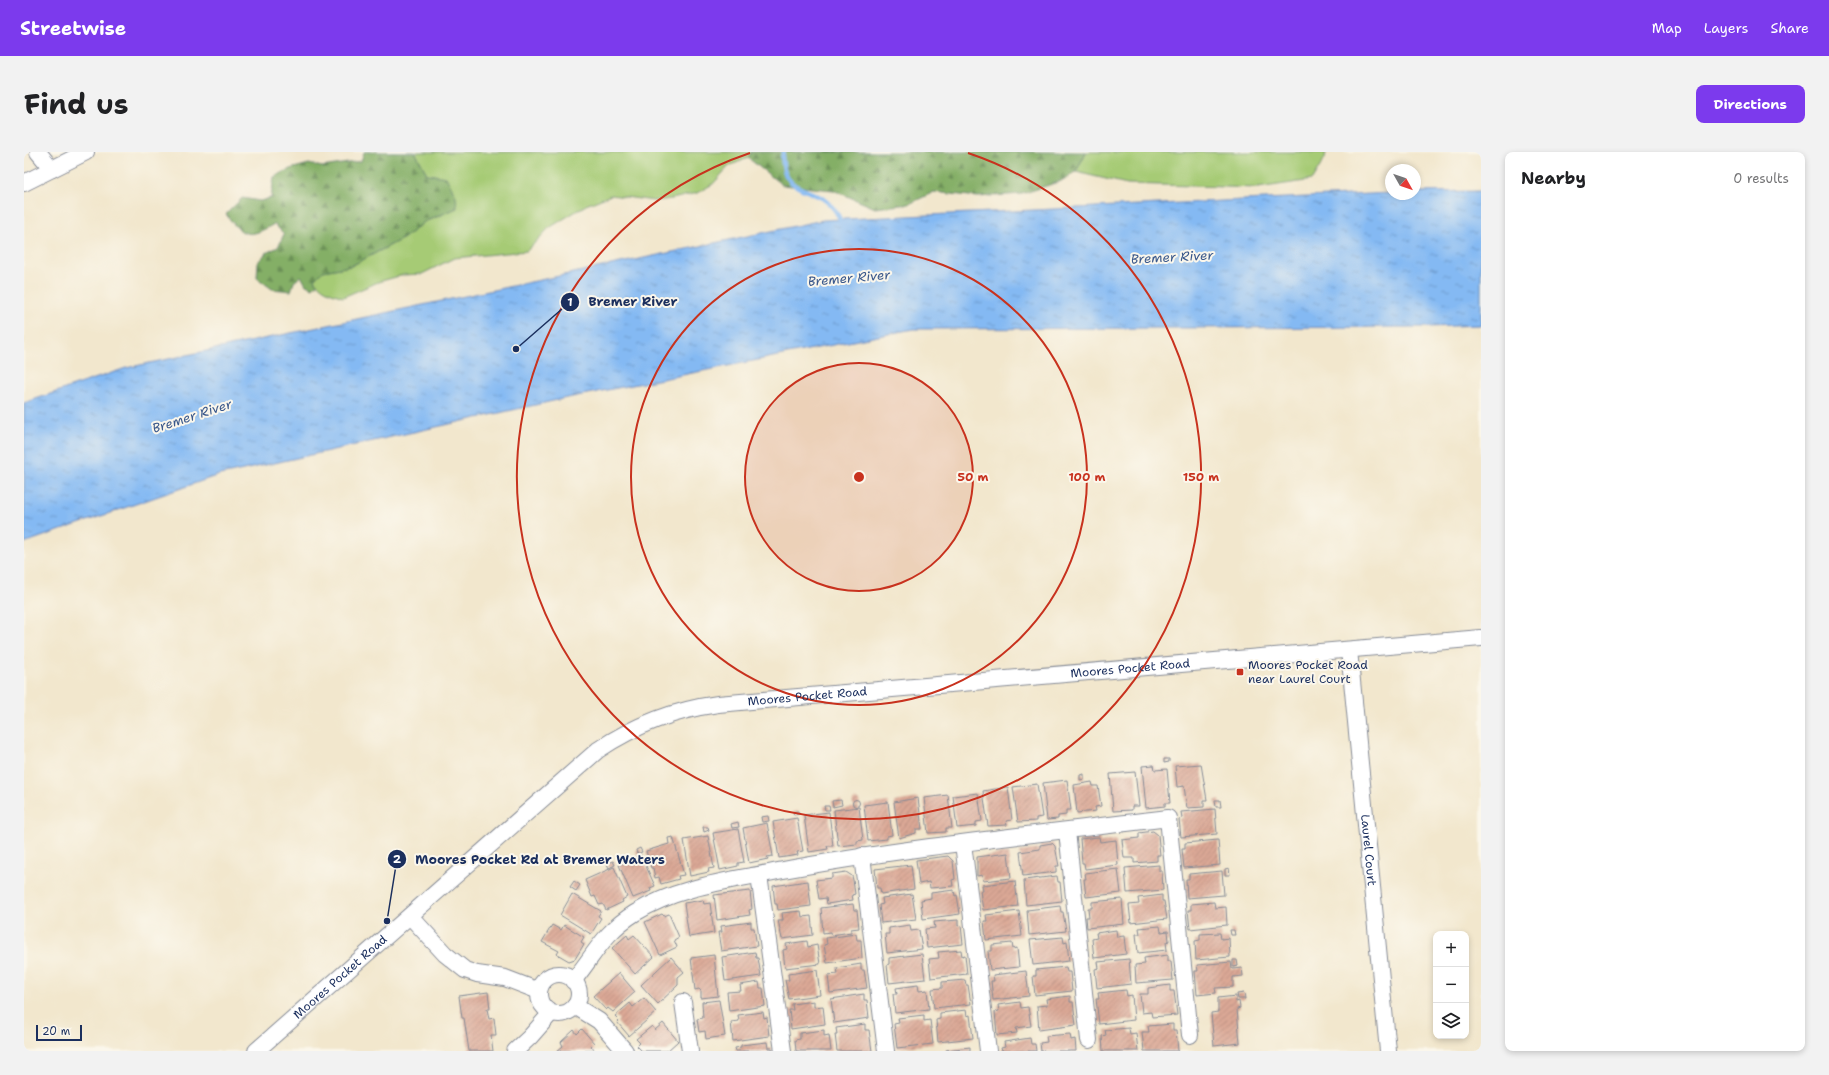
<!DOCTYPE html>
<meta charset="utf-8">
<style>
:root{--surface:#fff;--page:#f2f2f2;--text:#202124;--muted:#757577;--line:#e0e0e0;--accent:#7c3aed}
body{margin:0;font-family:"Shantell Sans",sans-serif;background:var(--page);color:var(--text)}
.controls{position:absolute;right:12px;bottom:12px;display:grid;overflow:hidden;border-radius:8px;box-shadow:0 2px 6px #0003}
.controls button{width:36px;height:36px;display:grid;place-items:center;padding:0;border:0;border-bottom:1px solid var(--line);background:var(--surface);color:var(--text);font:20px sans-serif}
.compass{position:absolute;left:1361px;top:12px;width:36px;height:36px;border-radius:50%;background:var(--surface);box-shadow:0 2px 6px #0003;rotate:130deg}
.scale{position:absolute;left:12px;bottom:10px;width:46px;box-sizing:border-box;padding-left:4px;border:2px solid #1b2f5e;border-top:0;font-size:11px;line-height:14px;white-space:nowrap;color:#1b2f5e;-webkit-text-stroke:3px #fbf7ec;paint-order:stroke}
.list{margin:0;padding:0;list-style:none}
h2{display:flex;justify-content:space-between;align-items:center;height:52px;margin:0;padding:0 16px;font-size:17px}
h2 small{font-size:13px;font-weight:400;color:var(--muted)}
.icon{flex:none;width:22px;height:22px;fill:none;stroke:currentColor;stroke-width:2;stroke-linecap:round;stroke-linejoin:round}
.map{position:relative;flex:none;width:1457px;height:899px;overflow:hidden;border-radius:8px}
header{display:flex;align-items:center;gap:24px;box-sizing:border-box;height:56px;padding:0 20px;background:var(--accent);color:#fff}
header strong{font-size:19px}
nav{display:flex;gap:22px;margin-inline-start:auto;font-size:14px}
.intro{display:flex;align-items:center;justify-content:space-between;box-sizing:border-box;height:96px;padding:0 24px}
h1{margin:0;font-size:28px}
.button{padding:10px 18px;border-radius:8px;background:var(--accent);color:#fff;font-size:14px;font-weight:700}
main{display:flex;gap:24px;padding:0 24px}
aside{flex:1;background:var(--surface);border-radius:8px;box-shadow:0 2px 6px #0003}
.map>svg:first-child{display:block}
.green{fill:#a6cb74;stroke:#607d69}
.forest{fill:url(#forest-firs);stroke:#506f62}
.water{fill:url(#water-ripples);stroke:#5074a8}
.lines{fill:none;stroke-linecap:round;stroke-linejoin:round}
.stream{stroke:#84b9f3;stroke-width:4.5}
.building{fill:url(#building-hatch)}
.minor-casing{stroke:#868b96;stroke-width:18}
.minor{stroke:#fff;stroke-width:16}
.ring{fill:none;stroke:#c8321e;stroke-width:2}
.poi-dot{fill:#c8321e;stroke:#fbf7ec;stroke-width:1.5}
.labels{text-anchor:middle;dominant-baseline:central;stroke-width:4;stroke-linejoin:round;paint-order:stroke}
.poi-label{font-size:12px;fill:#1b2f5e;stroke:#fbf7ec;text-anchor:start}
.street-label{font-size:12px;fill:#1b2f5e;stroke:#fbf7ec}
.water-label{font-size:13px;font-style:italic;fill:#3a588b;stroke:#fbf7ec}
.centre{fill:#c8321e;stroke:#fbf7ec;stroke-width:2}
.ring-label{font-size:12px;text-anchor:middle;font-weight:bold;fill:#c8321e;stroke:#fbf7ec;stroke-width:4;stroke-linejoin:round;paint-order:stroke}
.leader{fill:none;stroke:#1b2f5e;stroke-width:1.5}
.callout-dot{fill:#1b2f5e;stroke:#fbf7ec;stroke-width:1.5}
.mark-label{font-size:12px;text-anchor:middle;font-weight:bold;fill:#fff}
.callout-label{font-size:13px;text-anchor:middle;font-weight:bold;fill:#1b2f5e;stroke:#fbf7ec;stroke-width:4;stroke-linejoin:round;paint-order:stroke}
</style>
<header>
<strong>Streetwise</strong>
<nav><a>Map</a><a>Layers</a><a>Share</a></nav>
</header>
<div class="intro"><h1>Find us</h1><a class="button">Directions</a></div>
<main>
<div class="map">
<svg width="1457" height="899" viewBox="0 0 1457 899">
<defs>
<pattern id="forest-firs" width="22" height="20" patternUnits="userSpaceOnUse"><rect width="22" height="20" fill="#84af66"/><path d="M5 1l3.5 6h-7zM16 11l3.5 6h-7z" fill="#6b8f57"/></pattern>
<pattern id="water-ripples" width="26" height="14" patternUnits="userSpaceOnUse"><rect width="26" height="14" fill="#84b9f3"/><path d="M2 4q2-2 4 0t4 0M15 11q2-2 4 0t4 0" fill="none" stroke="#6b97c8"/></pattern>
<pattern id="building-hatch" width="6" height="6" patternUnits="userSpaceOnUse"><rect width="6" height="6" fill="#dba895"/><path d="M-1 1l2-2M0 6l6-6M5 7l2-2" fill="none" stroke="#b1897d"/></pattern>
</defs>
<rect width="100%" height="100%" fill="#fbf7ec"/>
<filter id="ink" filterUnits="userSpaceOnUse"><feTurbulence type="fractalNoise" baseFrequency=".025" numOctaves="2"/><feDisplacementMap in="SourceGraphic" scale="8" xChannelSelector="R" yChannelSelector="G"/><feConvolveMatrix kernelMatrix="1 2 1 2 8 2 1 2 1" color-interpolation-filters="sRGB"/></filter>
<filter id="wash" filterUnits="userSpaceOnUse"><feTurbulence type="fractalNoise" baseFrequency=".012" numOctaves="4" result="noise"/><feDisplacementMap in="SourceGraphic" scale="16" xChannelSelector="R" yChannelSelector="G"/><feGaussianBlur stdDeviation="0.9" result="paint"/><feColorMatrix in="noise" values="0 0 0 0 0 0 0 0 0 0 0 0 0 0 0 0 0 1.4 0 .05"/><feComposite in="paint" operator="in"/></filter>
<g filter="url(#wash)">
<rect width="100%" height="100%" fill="#f2e7cd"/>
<g class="green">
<path d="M 391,0 L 728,0 L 724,6 L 705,14 L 689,32 L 673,41 L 648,47 L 630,49 L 587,43 L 562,53 L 525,76 L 503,99 L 430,106 L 398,122 L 379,123 L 354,130 L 319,145 C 308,141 295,138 291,127 L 299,119 L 327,114 L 380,86 L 400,70 L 418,63 L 411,23 L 403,22 Z"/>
<path d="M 1062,0 L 1302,0 L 1301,6 L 1288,28 L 1234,36 L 1103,32 L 1052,20 Z"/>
</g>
<g class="forest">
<path d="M 340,0 L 391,0 L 403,22 L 422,25 L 432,44 L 433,56 L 400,70 L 380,86 L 327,114 L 299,119 L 291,127 L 293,132 L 289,136 L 282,133 L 277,124 L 270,130 L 267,139 L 248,137 L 233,126 L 234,110 L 242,101 L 254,95 L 260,82 L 250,72 C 225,87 218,85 202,62 L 218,46 L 236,49 L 247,46 L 250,25 L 266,17 L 285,12 L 298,15 L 337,9 Z"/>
<path d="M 728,0 L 1062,0 L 1052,20 L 1037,29 L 998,42 L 954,45 L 910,40 L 885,52 L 851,56 L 809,38 L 758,33 L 724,6 Z"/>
</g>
<path class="water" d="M 1457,39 L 1457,173 L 1404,175 L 889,177 L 538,247 L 192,324 L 0,391 L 0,251 L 102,216 L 799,68 L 1367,41 L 1391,42 L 1391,40 Z"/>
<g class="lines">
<path class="stream" d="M 759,0 C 758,4 758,8 759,12 C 761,36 781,36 798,46 C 807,52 815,62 818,73"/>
</g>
<g id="blocks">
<g class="building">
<path d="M 1140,607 L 1145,607 L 1145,610 L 1140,611 Z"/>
<path d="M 1177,612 L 1183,648 L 1180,648 L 1180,655 L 1163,656 L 1160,634 L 1153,635 L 1151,614 Z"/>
<path d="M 1130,613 L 1131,618 L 1143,617 L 1146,651 L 1141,651 L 1141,654 L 1122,656 L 1118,614 Z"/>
<path d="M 1111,620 L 1115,654 L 1108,654 L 1108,658 L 1089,659 L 1086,622 Z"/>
<path d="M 1060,622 L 1060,627 L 1056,628 L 1056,623 Z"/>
<path d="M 1043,628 L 1047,658 L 1042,658 L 1042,663 L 1034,664 L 1034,667 L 1023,668 L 1019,631 Z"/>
<path d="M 1068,630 L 1069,634 L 1074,634 L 1077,654 L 1071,655 L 1072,659 L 1053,661 L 1050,633 Z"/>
<path d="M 1013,632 L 1018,665 L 1012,666 L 1012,669 L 994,670 L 989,635 Z"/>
<path d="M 984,635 L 988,668 L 982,669 L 983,673 L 964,674 L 959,639 Z"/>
<path d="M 954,641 L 958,669 L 952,670 L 952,674 L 933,676 L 929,644 Z"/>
<path d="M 924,643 L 928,676 L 922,676 L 922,680 L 904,681 L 900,646 Z"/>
<path d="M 894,646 L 898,677 L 892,677 L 892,681 L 875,686 L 870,650 Z"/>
<circle cx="832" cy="651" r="3.5"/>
<path d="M 817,648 L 818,653 L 809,655 L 808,649 Z"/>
<path d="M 1191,648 L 1196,648 L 1197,655 L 1192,655 Z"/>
<path d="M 864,650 L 868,683 L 863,684 L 863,687 L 844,689 L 840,653 Z"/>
<path d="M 800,654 L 805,654 L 806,658 L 801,658 Z"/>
<path d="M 835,655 L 839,688 L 833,689 L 833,692 L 814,694 L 810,658 Z"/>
<path d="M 1191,657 L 1193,682 L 1157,685 L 1155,667 L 1158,666 L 1157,660 Z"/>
<path d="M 774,659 L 775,662 L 770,663 L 769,660 Z"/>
<path d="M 805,660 L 809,694 L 803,694 L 804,697 L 785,700 L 780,663 Z"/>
<path d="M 744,664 L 745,669 L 738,670 L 737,665 Z"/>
<path d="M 773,666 L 779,699 L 773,700 L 774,703 L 755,706 L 749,670 Z"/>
<path d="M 714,670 L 715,675 L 708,676 L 707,672 Z"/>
<path d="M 743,671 L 749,704 L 743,705 L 744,707 L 725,711 L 719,676 Z"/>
<path d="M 679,675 L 684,675 L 685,678 L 680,680 Z"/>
<path d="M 714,677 L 720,710 L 714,711 L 714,714 L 696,718 L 689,681 Z"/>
<path d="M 1129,679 L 1134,683 L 1136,703 L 1133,703 L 1133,709 L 1110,711 L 1110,706 L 1100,706 L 1098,688 L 1115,686 L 1115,681 Z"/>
<path d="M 684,684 L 690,716 L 684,717 L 685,720 L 666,724 L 660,688 Z"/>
<path d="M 649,685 L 660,723 L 654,724 L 655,727 L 637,732 L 635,725 L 631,726 L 629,716 L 627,716 L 622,699 L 645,692 L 644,686 Z"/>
<path d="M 1075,685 L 1076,690 L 1092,688 L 1094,713 L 1061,717 L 1060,711 L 1058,711 L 1056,687 Z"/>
<path d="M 1194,688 L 1196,713 L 1160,716 L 1158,697 L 1161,697 L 1161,691 Z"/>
<path d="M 1028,691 L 1031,694 L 1035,714 L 1032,714 L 1032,720 L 999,724 L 996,700 L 1016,697 L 1016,693 Z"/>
<path d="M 616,696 L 618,700 L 613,702 L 612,698 Z"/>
<path d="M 984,701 L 987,726 L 959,729 L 958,723 L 953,724 L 953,705 Z"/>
<path d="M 617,703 L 631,734 L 626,736 L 627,739 L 609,746 L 595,713 Z"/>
<path d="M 924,704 L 929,709 L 931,727 L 928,728 L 929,734 L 906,736 L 905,730 L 895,732 L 892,708 Z"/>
<path d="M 589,709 L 591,713 L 585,716 L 583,712 Z"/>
<path d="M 887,713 L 890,737 L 857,742 L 856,736 L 853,736 L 851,717 Z"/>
<path d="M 1135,713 L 1135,719 L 1138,719 L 1139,738 L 1103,741 L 1101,716 Z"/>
<path d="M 590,715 L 603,745 L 598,748 L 599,750 L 582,758 L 579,752 L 575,753 L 571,744 L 568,745 L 561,728 Z"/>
<path d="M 1205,716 L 1206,723 L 1201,723 L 1201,717 Z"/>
<path d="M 1094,717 L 1097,741 L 1062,745 L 1060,727 L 1062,727 L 1061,721 Z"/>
<path d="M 1198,719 L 1200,743 L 1163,746 L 1162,727 L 1165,727 L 1165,722 Z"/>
<path d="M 822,720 L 828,724 L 829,728 L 831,742 L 828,743 L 829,748 L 803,752 L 802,746 L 795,747 L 792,728 L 808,726 L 808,722 Z"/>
<path d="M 1033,724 L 1034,730 L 1036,730 L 1038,749 L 1002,753 L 1000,728 Z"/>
<path d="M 550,729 L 556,733 L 552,739 L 546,735 Z"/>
<path d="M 784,729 L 787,754 L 754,758 L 753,752 L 751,752 L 749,734 Z"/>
<path d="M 991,729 L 994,754 L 959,758 L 956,739 L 959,739 L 958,733 Z"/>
<path d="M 930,738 L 931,744 L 933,743 L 936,762 L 899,767 L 897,748 L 907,746 L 907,741 Z"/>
<path d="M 726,739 L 728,757 L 725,758 L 726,763 L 693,768 L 690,743 Z"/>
<path d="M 548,742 L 577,759 L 574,764 L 577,766 L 567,782 L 536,763 Z"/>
<path d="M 888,742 L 892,767 L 857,771 L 855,753 L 859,752 L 858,746 Z"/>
<path d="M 1138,743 L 1138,749 L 1140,749 L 1143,767 L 1107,771 L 1105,753 L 1115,752 L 1114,746 Z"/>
<path d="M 1098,747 L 1100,772 L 1063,776 L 1062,765 L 1065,765 L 1064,756 L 1068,756 L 1068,750 Z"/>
<path d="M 679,748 L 680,752 L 686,751 L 690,781 L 665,785 L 660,751 Z"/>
<path d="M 1190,750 L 1191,756 L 1202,755 L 1203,773 L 1166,777 L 1164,758 L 1167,758 L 1167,752 Z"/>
<path d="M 829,752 L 830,758 L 833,758 L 835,776 L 827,777 L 827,780 L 807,783 L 806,780 L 799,781 L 797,756 Z"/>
<path d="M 1036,754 L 1037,760 L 1039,760 L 1042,779 L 1005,783 L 1003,758 Z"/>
<path d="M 777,759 L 778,765 L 787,764 L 789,783 L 758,787 L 754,768 L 759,768 L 758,761 Z"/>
<path d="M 995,759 L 998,784 L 962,788 L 960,769 L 963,769 L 962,763 Z"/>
<path d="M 638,762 L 640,764 L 645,762 L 655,785 L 650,788 L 653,795 L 636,803 L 621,770 Z"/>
<path d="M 934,768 L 934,774 L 937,773 L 939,792 L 903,796 L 901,777 L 911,776 L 910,770 Z"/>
<path d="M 727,770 L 727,776 L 730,776 L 733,794 L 697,799 L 694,780 L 698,780 L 697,774 Z"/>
<path d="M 528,773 L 537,778 L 540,773 L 560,785 L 557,790 L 560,792 L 551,807 L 545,809 L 533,802 L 535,799 L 518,790 Z"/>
<path d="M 886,773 L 887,779 L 895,778 L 898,797 L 863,801 L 861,782 L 865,782 L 865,776 Z"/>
<path d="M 1136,774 L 1137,780 L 1144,779 L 1145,789 L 1142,790 L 1143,798 L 1114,801 L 1112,782 L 1116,782 L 1115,776 Z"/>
<path d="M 1092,778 L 1093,785 L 1100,784 L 1102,802 L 1070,806 L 1068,787 L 1073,786 L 1072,781 Z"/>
<path d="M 1206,778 L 1210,778 L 1211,783 L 1207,783 Z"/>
<path d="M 1196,781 L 1197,787 L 1205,786 L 1206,805 L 1172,808 L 1171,789 L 1176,788 L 1176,782 Z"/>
<path d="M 832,782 L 833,788 L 837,788 L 838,806 L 803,811 L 800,793 L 803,792 L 802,786 Z"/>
<path d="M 603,783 L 605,787 L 610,783 L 630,805 L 611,822 L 588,796 Z"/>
<path d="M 1039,785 L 1040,791 L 1043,790 L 1045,809 L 1009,813 L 1006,788 Z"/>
<path d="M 783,789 L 784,795 L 793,793 L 796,812 L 761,816 L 759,798 L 763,797 L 762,792 Z"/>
<path d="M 988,791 L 989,797 L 993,796 L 995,815 L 966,818 L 964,799 L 968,799 L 968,793 Z"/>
<path d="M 937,798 L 938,804 L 941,803 L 943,822 L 907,826 L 905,807 L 915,806 L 914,800 Z"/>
<path d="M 731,800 L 732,806 L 734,806 L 737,824 L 701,829 L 698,805 Z"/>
<path d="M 898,802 L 901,827 L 865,831 L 863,813 L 865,812 L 865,806 Z"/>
<path d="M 690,803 L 694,844 L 677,846 L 677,839 L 675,837 L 671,838 L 667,806 Z"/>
<path d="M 1144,803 L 1144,809 L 1147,809 L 1149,828 L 1112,831 L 1111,813 L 1121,812 L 1120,806 Z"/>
<path d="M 647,805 L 660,820 L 654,825 L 654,833 L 634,852 L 617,833 Z"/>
<path d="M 1105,807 L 1107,832 L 1073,836 L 1071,817 L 1075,816 L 1074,810 Z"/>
<path d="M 1209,808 L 1213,808 L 1214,814 L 1209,815 Z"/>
<path d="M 1207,810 L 1208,817 L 1218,816 L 1219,824 L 1209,825 L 1209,835 L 1191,836 L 1192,841 L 1173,843 L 1171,819 L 1174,819 L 1173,813 Z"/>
<path d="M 837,812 L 837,818 L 840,818 L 843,836 L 806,841 L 804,823 L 814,822 L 813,816 Z"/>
<path d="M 1042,815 L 1043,820 L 1046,820 L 1048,839 L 1011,843 L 1009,824 L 1012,824 L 1012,818 Z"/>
<path d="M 793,818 L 796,843 L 765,847 L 761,828 L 765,828 L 764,822 Z"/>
<path d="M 1002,819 L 1005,844 L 969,848 L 967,829 L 970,829 L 969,823 Z"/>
<path d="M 595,821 L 611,840 L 589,860 L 584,856 L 582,858 L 569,844 Z"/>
<path d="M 941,828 L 942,833 L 944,833 L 947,852 L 910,856 L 908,837 L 918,836 L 918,830 Z"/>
<path d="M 735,830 L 736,836 L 739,836 L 741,854 L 705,859 L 703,840 L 717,839 L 716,833 Z"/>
<path d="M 894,833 L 895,839 L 903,838 L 905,857 L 871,861 L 869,842 L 873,842 L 872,836 Z"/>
<path d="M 1146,833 L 1146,839 L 1150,839 L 1153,863 L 1128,865 L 1127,860 L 1118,861 L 1116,842 L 1124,842 L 1124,836 Z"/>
<path d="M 1102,838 L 1103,844 L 1108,843 L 1110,868 L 1075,872 L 1072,847 L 1075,847 L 1074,841 Z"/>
<path d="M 464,840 L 466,857 L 463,857 L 465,867 L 470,866 L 472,883 L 467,883 L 469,899 L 445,899 L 440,866 L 438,866 L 435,844 Z"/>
<path d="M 1220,841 L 1221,847 L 1214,847 L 1213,842 Z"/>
<path d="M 840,842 L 840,848 L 843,848 L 845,866 L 810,871 L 807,847 Z"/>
<path d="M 1046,844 L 1046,850 L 1049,850 L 1052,873 L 1015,878 L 1013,854 L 1023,853 L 1022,847 Z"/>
<path d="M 1212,844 L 1212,850 L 1215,849 L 1216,856 L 1213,857 L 1216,891 L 1190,894 L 1187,861 L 1194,860 L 1194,846 Z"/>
<path d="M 620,846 L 632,860 L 605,884 L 593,870 L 595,868 L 591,864 L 606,851 L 609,855 Z"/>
<path d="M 695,848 L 701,884 L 682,887 L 681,879 L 675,880 L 673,867 L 679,866 L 678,850 Z"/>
<path d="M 790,849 L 790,855 L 799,854 L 801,872 L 767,877 L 765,858 L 769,858 L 768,852 Z"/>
<path d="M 996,850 L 997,856 L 1004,855 L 1007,874 L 992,876 L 993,881 L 973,883 L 971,860 L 975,859 L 974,853 Z"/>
<path d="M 942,858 L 943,864 L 946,863 L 949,886 L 914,890 L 912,868 L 916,867 L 916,861 Z"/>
<path d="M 739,860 L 740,866 L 743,865 L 745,884 L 709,889 L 707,870 L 715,869 L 714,863 Z"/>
<path d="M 900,863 L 900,869 L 906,868 L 909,892 L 873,896 L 870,872 L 875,871 L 874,866 Z"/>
<path d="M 639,871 L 654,889 L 643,899 L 618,899 L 613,894 L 616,891 L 612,887 L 628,874 L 631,878 Z"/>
<path d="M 841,872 L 841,878 L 845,878 L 848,899 L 813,899 L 811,882 L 813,882 L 812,876 Z"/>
<path d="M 1149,872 L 1149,878 L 1152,878 L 1154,899 L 1120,899 L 1118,880 L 1125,880 L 1124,874 Z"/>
<path d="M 1105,876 L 1106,882 L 1112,881 L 1114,899 L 1079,899 L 1078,884 L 1082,883 L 1081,878 Z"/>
<path d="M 558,877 L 570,891 L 567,894 L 571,899 L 533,899 L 539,894 L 537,890 L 550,878 L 553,882 Z"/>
<path d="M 800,878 L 800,884 L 805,883 L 807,899 L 772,899 L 771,888 L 776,887 L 776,881 Z"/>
<path d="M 1046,882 L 1047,888 L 1051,887 L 1052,899 L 1017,899 L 1016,891 L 1023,890 L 1022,884 Z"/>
<path d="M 1006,886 L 1007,892 L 1011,892 L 1012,899 L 978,899 L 977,896 L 981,895 L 980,890 Z"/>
<path d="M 743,890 L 744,896 L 748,896 L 749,899 L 712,899 L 711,896 L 717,895 L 717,893 Z"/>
<path d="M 946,895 L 946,899 L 922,899 L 922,898 Z"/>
</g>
</g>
</g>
<g filter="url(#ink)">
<use href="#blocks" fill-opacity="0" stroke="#868b96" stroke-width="1"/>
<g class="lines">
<defs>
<g id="minor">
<path d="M 14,0 L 28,17"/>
<path d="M 0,31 L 62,0"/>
<path id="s1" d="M 1325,498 L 1364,899"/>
<path d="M 1043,679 L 1065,888"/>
<path d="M 939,691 L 964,899"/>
<path d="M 838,704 L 862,899"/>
<path d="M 735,723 L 759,899"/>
<path d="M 386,764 L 421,802 L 441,818 L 453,822 L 481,826 L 515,839"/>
<circle cx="535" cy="842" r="20"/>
<path d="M 549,829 C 571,802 580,780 611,761 C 655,734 705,729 754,719 C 883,695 1014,682 1144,666 L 1166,883"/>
<path d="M 659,850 L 666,899"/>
<path d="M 551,854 L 575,869 L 601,899"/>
<path id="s2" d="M 232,899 L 574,598 C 611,573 650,558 694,552 L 1457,486"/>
<path d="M 491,899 L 506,885 L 527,861"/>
</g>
</defs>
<use href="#minor" class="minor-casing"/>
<use href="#minor" class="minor"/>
</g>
</g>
<circle cx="835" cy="325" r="114" fill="#c8321e" fill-opacity=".12"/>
<g class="ring">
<circle cx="835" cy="325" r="114"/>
<circle cx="835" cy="325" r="228"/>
<path d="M944 1A342 342 0 1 1 726 1"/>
</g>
<rect class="poi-dot" x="1212" y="516" width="8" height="8" rx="2"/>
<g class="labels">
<g class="poi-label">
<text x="1224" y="513">Moores Pocket Road<tspan x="1224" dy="14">near Laurel Court</tspan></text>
</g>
<g class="street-label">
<text stroke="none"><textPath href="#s2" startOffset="999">Moores Pocket Road</textPath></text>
<text stroke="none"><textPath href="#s2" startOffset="675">Moores Pocket Road</textPath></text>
<text stroke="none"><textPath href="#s1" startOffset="201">Laurel Court</textPath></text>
<text stroke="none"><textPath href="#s2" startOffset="112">Moores Pocket Road</textPath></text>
</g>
<g class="water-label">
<text transform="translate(1148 105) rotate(-3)">Bremer River</text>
<text transform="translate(825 126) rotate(-5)">Bremer River</text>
<text transform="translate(168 264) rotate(-18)">Bremer River</text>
</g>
</g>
<circle cx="835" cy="325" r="6" class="centre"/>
<g class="ring-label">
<text x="949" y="329">50 m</text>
<text x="1063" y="329">100 m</text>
<text x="1177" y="329">150 m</text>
</g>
<path class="leader" d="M492 197L546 150M363 769L373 707"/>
<g class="callout-dot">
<circle cx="492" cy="197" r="4"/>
<circle cx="363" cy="769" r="4"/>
<circle cx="546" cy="150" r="10"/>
<circle cx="373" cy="707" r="10"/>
</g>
<g class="mark-label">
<text x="546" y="154">1</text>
<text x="373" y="711">2</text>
</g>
<g class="callout-label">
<text x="609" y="154">Bremer River</text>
<text x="516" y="712">Moores Pocket Rd at Bremer Waters</text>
</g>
</svg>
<div class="controls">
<button>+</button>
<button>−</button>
<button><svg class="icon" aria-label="layers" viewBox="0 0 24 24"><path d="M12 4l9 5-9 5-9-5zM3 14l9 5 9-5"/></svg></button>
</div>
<svg class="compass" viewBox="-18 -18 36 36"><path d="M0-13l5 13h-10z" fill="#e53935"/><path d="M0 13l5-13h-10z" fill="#757577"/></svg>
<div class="scale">20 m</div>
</div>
<aside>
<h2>Nearby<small>0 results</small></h2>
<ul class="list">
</ul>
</aside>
</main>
